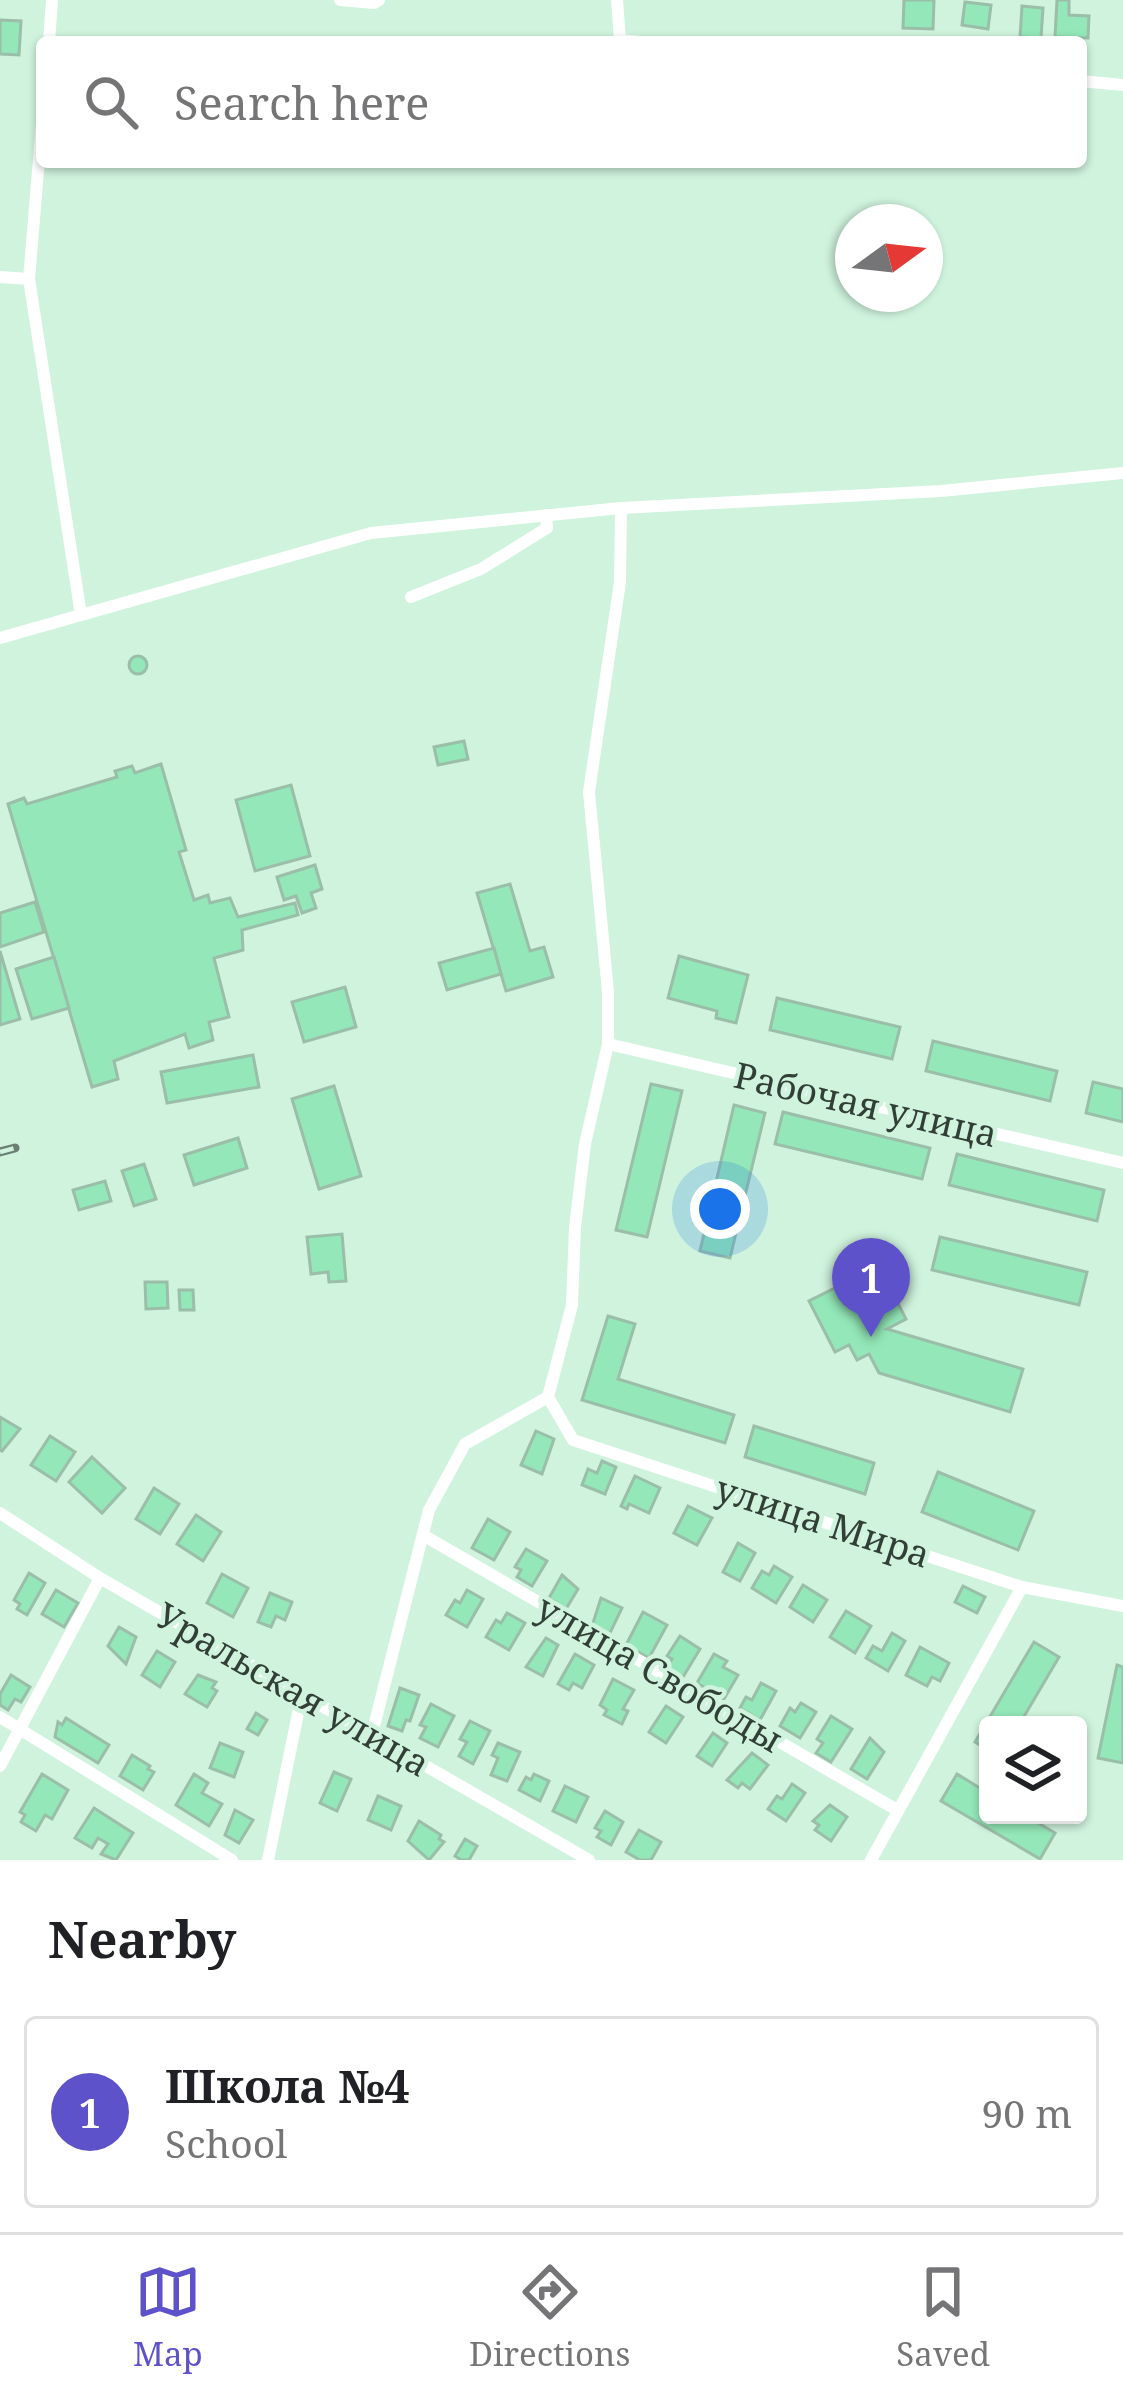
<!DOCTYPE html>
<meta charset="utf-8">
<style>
:root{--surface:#fff;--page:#f2f2f2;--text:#202124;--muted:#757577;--line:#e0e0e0;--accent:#5d52ca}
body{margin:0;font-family:"Noto Serif",serif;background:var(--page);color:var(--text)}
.controls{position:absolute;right:36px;bottom:36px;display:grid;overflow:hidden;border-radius:12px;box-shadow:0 3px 9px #0004}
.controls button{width:108px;height:108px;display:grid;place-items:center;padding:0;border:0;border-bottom:3px solid var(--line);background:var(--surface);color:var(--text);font:60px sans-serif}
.compass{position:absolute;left:835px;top:204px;width:108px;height:108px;border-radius:50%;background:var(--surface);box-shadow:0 3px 9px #0004;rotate:75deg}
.you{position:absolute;left:720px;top:1209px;width:42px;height:42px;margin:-30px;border:9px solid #fff;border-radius:50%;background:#1a73e8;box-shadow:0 0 0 18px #1a73e833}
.badge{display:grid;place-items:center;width:78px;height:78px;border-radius:50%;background:var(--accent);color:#fff;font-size:39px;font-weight:700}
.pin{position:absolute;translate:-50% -99px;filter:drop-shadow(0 3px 6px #0008)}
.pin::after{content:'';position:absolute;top:63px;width:42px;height:36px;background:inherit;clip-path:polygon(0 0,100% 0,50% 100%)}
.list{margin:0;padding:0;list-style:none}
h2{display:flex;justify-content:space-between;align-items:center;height:156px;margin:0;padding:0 48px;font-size:51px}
h2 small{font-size:39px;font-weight:400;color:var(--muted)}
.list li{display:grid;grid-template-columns:78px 1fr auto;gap:36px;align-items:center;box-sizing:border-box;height:192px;margin:0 24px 24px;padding:0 24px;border:3px solid var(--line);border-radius:12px}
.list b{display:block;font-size:45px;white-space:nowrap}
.list p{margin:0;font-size:39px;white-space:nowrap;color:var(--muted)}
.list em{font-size:39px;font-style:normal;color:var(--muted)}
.icon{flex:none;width:66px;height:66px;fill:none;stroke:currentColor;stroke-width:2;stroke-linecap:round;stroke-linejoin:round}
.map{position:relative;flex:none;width:1123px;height:1860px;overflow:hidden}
.search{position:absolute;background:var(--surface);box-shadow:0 3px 9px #0004;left:36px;right:36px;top:36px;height:132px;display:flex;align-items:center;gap:30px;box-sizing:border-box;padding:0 42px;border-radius:12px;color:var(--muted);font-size:45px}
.sheet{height:372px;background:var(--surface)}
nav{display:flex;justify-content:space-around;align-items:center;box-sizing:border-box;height:168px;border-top:3px solid var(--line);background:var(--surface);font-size:33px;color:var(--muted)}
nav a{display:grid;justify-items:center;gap:6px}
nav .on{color:var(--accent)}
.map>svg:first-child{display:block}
.building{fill:#93e7b8;stroke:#9bbea9;stroke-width:3}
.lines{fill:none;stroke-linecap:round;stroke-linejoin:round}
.street{stroke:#fff;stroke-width:12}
.rail-casing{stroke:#6a8073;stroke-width:9}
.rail{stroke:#cff3dd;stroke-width:4.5;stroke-dasharray:14;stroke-linecap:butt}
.labels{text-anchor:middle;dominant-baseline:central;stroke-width:9;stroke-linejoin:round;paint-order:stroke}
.street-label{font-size:36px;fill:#313f36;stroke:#cff3dd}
</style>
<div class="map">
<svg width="1123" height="1860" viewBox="0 0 1123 1860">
<rect width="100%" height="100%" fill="#cff3dd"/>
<g class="building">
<path d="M 904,0 L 934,0 L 933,29 L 903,28 Z"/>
<path d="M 1057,0 L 1069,0 L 1069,15 L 1089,16 L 1088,38 L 1055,37 Z"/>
<path d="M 965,2 L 991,5 L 988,29 L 962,25 Z"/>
<path d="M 1022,6 L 1043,8 L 1041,38 L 1020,37 Z"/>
<path d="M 0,20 L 21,21 L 19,55 L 0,54 Z"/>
<circle cx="138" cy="665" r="9"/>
<path d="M 464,741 L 468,759 L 438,765 L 434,747 Z"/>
<path d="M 161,764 L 186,850 L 179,852 L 194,900 L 208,895 L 210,903 L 230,898 L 238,917 L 295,903 L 298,915 L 242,930 L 243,950 L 214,958 L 229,1017 L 209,1022 L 213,1040 L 189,1048 L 185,1034 L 114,1061 L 118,1079 L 92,1087 L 8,804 L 24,798 L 27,804 L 117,777 L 115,771 L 132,766 L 135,773 Z"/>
<path d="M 291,785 L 310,856 L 255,871 L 236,800 Z"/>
<path d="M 315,865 L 322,889 L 311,893 L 316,908 L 302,913 L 296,896 L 284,900 L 277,877 Z"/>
<path d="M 510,884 L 530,951 L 544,947 L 553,977 L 506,991 L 477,893 Z"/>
<path d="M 35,902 L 44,932 L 0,947 L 0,913 Z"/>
<path d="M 494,948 L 501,974 L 447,990 L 439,963 Z"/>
<path d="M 0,951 L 20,1019 L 0,1025 Z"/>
<path d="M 679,956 L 748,975 L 736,1023 L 716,1018 L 717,1011 L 668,998 Z"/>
<path d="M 54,957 L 69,1008 L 32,1019 L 16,969 Z"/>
<path d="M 345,987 L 356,1027 L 304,1042 L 292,1002 Z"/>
<path d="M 777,998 L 900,1027 L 892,1059 L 770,1030 Z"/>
<path d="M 933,1041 L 1057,1071 L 1050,1101 L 926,1071 Z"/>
<path d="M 253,1055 L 259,1087 L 167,1103 L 161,1072 Z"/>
<path d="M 1093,1082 L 1123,1089 L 1123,1122 L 1086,1113 Z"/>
<path d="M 651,1084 L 682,1091 L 647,1237 L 616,1230 Z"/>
<path d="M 334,1086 L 361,1176 L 319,1189 L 292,1099 Z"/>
<path d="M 734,1105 L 765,1113 L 730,1258 L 700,1251 Z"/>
<path d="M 783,1112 L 930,1148 L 922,1179 L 775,1144 Z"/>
<path d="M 238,1138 L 247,1168 L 194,1185 L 184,1155 Z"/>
<path d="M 957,1154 L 1104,1190 L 1097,1221 L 949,1185 Z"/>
<path d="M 144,1164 L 156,1199 L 134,1206 L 122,1171 Z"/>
<path d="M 105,1181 L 111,1201 L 79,1210 L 73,1190 Z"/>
<path d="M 342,1234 L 346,1281 L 329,1282 L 328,1272 L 311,1274 L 307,1237 Z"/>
<path d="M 940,1237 L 1087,1272 L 1079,1305 L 932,1270 Z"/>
<path d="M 879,1266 L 906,1319 L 887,1329 L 1023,1369 L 1010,1412 L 879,1373 L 869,1354 L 857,1360 L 849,1345 L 835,1352 L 809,1301 Z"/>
<path d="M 145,1282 L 167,1282 L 168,1308 L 146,1309 Z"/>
<path d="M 179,1290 L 193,1290 L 194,1310 L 180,1310 Z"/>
<path d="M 608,1316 L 635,1324 L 618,1379 L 734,1415 L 725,1443 L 582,1400 Z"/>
<path d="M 0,1417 L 20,1429 L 2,1451 L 0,1450 Z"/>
<path d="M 754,1426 L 874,1463 L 865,1494 L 745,1457 Z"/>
<path d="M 536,1431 L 554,1439 L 542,1474 L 521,1465 Z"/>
<path d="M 50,1436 L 75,1452 L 56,1481 L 31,1465 Z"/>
<path d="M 92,1457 L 125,1488 L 102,1513 L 69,1482 Z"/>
<path d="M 602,1461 L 616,1467 L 605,1494 L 582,1485 L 588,1469 L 597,1473 Z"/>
<path d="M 938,1472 L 1034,1511 L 1018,1550 L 922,1512 Z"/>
<path d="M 635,1476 L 660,1488 L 649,1513 L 629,1504 L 627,1509 L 621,1506 Z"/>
<path d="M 154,1488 L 179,1504 L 160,1534 L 136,1519 Z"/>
<path d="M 688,1506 L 712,1518 L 697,1545 L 674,1533 Z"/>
<path d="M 196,1515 L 221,1532 L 203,1561 L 177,1544 Z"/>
<path d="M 488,1519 L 510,1532 L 494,1560 L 472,1548 Z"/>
<path d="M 738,1543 L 755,1553 L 740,1581 L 723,1572 Z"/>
<path d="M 526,1549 L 547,1561 L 532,1586 L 517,1577 L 521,1570 L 515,1567 Z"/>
<path d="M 774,1566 L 792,1577 L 776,1603 L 752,1588 L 762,1571 L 769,1575 Z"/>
<path d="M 29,1573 L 45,1583 L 27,1615 L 17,1609 L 20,1604 L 14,1600 Z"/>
<path d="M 222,1574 L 248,1588 L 233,1617 L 207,1603 Z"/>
<path d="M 562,1575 L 578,1589 L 566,1609 L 549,1598 Z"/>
<path d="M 803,1585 L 827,1600 L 813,1622 L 790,1607 Z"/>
<path d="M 963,1586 L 985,1597 L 977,1613 L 955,1602 Z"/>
<path d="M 56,1590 L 78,1603 L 64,1627 L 42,1614 Z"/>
<path d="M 467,1590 L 483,1599 L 467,1627 L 446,1615 L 455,1600 L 460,1603 Z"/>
<path d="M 270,1593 L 292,1602 L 285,1620 L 276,1616 L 271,1627 L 258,1622 Z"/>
<path d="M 601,1598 L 622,1608 L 609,1635 L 592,1626 Z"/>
<path d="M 846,1611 L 871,1626 L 855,1653 L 830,1637 Z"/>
<path d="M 643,1612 L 667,1625 L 649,1658 L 626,1645 Z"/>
<path d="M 507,1613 L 525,1623 L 509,1650 L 486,1637 L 496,1620 L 501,1623 Z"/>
<path d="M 119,1627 L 136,1637 L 126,1664 L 108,1646 Z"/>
<path d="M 892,1633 L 905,1641 L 888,1671 L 866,1658 L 873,1646 L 882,1651 Z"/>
<path d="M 680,1636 L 700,1649 L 683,1677 L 667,1667 L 672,1659 L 667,1656 Z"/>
<path d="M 546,1638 L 558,1645 L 543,1676 L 526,1667 Z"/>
<path d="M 1034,1642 L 1059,1657 L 1019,1725 L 988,1725 L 988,1750 L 975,1742 Z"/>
<path d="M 920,1647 L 949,1663 L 940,1681 L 932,1677 L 927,1686 L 906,1675 Z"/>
<path d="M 157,1651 L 175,1662 L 160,1687 L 142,1675 Z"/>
<path d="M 575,1654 L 594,1665 L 582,1688 L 573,1683 L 569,1690 L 558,1684 Z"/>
<path d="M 714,1654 L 727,1661 L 723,1667 L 738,1675 L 724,1699 L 697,1683 Z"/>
<path d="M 1117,1665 L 1123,1667 L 1123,1763 L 1098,1758 Z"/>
<path d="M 11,1675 L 30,1687 L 21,1702 L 15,1699 L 8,1710 L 0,1705 L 0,1694 Z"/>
<path d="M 198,1675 L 216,1682 L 212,1688 L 217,1691 L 207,1707 L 185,1694 Z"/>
<path d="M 613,1679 L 634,1690 L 623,1709 L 628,1711 L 622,1724 L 604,1715 L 607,1710 L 600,1705 Z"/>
<path d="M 761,1683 L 776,1691 L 760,1720 L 740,1708 L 746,1697 L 752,1700 Z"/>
<path d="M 400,1688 L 419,1695 L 410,1721 L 406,1720 L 402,1731 L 388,1726 Z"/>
<path d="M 801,1703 L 816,1712 L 800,1738 L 780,1726 L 790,1708 L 795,1712 Z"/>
<path d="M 431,1704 L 454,1716 L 438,1747 L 420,1738 L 426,1727 L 420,1725 Z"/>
<path d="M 666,1706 L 683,1717 L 666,1743 L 649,1732 Z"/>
<path d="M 256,1713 L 267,1720 L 258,1735 L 247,1729 Z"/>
<path d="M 831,1716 L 852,1729 L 831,1762 L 816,1753 L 823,1743 L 817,1739 Z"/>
<path d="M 66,1718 L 109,1745 L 98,1763 L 55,1737 L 58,1722 L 62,1725 Z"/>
<path d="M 470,1721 L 490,1731 L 473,1764 L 459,1756 L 467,1742 L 460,1739 Z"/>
<path d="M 713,1733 L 727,1743 L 712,1766 L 697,1756 Z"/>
<path d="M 870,1738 L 884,1752 L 867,1779 L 851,1769 Z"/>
<path d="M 220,1743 L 243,1752 L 234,1777 L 210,1768 Z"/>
<path d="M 498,1743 L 520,1752 L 507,1781 L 491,1775 L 498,1758 L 492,1755 Z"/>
<path d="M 752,1753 L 768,1765 L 750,1789 L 742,1783 L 738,1788 L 727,1780 Z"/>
<path d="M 132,1755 L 150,1766 L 148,1769 L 154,1772 L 143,1790 L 120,1776 Z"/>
<path d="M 334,1772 L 351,1779 L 337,1811 L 320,1803 Z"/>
<path d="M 42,1774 L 68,1790 L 52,1819 L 45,1815 L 36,1831 L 21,1822 L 25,1815 L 20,1812 Z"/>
<path d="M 194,1774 L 208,1783 L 202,1793 L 222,1804 L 209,1826 L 176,1805 Z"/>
<path d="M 534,1774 L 549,1781 L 540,1801 L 519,1790 L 526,1777 L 531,1780 Z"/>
<path d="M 957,1774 L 988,1793 L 988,1815 L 1025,1815 L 1055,1833 L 1040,1859 L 941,1801 Z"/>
<path d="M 792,1784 L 805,1793 L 786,1821 L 768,1809 L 777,1796 L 782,1799 Z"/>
<path d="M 565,1786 L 588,1797 L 576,1822 L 553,1811 Z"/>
<path d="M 378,1796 L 401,1806 L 391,1830 L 368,1820 Z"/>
<path d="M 830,1805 L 847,1817 L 831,1841 L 815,1830 L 819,1825 L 813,1821 Z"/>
<path d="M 94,1808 L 133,1833 L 116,1860 L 101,1854 L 108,1844 L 98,1838 L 92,1848 L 75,1838 Z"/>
<path d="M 235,1810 L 253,1820 L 239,1843 L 225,1835 Z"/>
<path d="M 605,1811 L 623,1822 L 611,1845 L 597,1837 L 601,1831 L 595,1828 Z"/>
<path d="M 419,1821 L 441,1835 L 439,1839 L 444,1842 L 429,1860 L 408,1841 Z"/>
<path d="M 639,1830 L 661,1842 L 651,1860 L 640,1860 L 626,1852 Z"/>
<path d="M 465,1839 L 477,1846 L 469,1860 L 461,1860 L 455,1856 Z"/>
</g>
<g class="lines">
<g class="street">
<path d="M 340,0 L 374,3 L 379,0"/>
<path d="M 617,0 L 620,40 L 640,42"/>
<path d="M 49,42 L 52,0"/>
<path d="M 1081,81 L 1123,85"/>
<path d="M 42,123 L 29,279 L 81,615"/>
<path d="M 0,277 L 29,279"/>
<path d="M 411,597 L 481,569 L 547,528 L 546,515"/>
<path d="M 0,638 L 371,533 L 621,508 L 941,491 L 1123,473"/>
<path d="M 608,1044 L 1123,1163"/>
<path d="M 548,1397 L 573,1440 L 1022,1587 L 1123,1606"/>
<path d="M 0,1513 L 100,1578 L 589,1860"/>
<path d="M 423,1535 L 897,1810"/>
<path d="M 0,1717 L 232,1860"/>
<path d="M 372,1734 L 429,1510 L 465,1444 L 548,1397 L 572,1305 L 575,1227 L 585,1144 L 608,1044 L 608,992 L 589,792 L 620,582 L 621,508"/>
<path d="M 0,1766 L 100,1578"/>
<path d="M 268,1860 L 302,1694"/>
<path d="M 871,1860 L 1022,1587"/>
</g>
<defs>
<path id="rail" d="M 0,1152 L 15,1148"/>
</defs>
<use href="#rail" class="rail-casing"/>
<use href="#rail" class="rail"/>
</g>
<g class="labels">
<g class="street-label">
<text transform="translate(866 1104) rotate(13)">Рабочая улица</text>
<text transform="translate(823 1521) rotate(18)">улица Мира</text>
<text transform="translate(660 1673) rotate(30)">улица Свободы</text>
<text transform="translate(293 1689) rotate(30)">Уральская улица</text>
</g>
</g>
</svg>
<div class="controls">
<button><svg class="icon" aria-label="layers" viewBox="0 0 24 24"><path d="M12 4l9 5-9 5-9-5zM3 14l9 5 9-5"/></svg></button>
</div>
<svg class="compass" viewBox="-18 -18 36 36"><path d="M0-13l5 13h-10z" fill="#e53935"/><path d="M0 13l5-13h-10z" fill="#757577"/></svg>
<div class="you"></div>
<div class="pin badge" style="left:871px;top:1337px">1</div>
<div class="search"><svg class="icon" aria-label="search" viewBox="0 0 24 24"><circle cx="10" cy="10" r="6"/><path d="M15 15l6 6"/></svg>Search here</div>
</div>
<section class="sheet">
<h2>Nearby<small></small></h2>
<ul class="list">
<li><span class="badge">1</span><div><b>Школа №4</b><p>School</p></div><em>90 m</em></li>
</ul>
</section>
<nav>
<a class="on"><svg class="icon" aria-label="map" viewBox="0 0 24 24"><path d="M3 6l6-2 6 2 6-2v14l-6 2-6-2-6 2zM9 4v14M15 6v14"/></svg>Map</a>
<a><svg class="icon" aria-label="directions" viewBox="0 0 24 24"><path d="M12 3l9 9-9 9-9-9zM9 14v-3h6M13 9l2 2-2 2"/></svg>Directions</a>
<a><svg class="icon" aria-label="saved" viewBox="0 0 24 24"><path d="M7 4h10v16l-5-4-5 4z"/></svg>Saved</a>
</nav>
